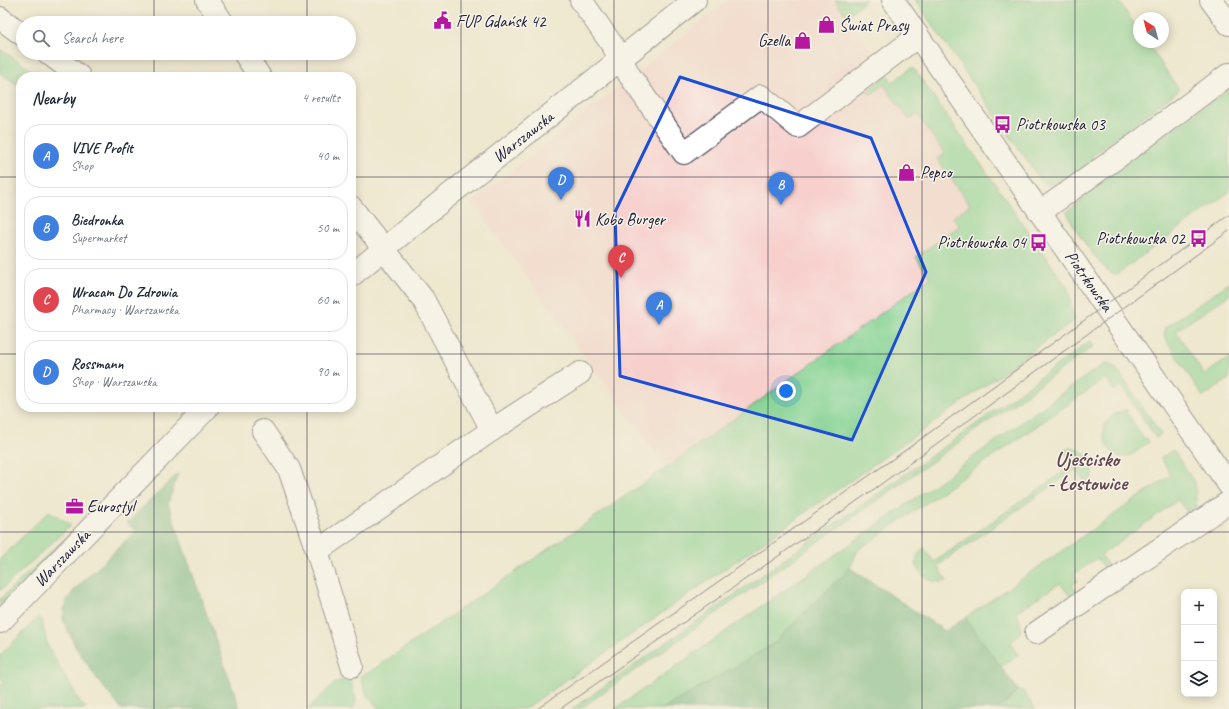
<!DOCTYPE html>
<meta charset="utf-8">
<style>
:root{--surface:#fff;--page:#f6f6f7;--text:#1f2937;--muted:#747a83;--line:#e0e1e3;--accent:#b5179e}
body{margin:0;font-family:Caveat,sans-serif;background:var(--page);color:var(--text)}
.controls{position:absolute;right:12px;bottom:12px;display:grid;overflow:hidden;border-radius:8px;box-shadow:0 2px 10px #0003}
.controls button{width:36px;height:36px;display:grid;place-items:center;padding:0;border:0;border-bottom:1px solid var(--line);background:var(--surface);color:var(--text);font:20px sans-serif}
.compass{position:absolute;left:1133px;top:12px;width:36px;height:36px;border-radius:50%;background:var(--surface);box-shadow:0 2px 10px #0003;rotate:324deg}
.you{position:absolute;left:786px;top:391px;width:14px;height:14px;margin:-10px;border:3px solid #fff;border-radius:50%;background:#1a73e8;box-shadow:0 0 0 6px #1a73e833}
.badge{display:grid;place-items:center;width:26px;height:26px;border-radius:50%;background:var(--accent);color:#fff;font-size:13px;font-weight:700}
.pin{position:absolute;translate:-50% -33px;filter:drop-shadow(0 1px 2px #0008)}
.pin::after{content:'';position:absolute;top:21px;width:14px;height:12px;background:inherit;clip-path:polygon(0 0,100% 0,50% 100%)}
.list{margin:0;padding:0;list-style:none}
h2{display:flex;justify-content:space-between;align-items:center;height:52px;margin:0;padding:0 16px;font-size:17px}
h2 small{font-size:13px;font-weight:400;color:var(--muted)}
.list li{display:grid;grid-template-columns:26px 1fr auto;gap:12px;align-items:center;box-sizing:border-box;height:64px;margin:0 8px 8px;padding:0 8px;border:1px solid var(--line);border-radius:16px}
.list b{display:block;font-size:15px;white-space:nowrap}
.list p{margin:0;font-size:13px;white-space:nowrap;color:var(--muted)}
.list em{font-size:13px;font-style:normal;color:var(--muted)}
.icon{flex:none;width:22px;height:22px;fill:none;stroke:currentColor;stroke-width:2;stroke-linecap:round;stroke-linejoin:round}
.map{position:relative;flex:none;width:1229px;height:709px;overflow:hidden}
.search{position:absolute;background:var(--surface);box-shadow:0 2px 10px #0003;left:16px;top:16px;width:340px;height:44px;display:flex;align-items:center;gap:10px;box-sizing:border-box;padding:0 14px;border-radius:22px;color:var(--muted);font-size:15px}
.panel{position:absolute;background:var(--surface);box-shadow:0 2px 10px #0003;left:16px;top:72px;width:340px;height:340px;border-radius:16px}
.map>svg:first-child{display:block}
.built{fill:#f7d0cd}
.green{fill:#81d191;stroke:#527a66}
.forest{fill:#68b37b;stroke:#456a5b}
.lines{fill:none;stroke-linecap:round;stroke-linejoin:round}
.minor-casing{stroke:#414051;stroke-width:24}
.minor{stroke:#fff;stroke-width:22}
.tram{stroke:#22223b;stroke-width:1}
.marked{fill:none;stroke:#1d4ed8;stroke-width:3;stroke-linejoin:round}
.grid{fill:none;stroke:#22223b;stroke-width:1;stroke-opacity:0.55}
.labels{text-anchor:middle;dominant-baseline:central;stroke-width:3;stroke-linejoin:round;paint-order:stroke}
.poi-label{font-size:17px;fill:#22223b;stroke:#f7f3e8;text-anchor:start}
.street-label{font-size:17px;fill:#22223b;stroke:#f7f3e8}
.district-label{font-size:21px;font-weight:bold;fill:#654851;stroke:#f7f3e8}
</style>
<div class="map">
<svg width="1229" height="709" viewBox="0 0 1229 709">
<rect width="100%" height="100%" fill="#f7f3e8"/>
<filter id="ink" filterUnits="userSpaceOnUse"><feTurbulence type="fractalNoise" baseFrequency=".025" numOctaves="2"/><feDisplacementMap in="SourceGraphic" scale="8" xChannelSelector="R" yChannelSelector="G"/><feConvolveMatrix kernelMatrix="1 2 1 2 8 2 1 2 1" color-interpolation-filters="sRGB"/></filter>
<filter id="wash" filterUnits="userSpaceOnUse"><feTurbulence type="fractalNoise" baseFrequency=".012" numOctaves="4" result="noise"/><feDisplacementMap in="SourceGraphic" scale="16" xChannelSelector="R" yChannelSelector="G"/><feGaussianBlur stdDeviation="0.9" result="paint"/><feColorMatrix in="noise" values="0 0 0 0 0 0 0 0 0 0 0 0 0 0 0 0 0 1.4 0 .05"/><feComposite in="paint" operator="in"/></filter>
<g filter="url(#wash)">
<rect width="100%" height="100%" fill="#eee8cf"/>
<path class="built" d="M 728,0 L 836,0 L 997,227 L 930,278 L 666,468 L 472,202 Z"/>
<g class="green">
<path d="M 835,0 L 866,0 L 864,2 L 846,16 Z"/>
<path d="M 915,0 L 1118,0 L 1139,31 L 1139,42 L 1147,42 L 1179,90 L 1092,156 L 1093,166 L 1070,180 L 1065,175 L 1049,185 C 1044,184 1041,179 1037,175 Z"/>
<path d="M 0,49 L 42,77 L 21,77 L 21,87 L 0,73 Z"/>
<path d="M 911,68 L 915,70 L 1067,287 C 1072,298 1069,309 1075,320 L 943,416 L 525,709 L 379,709 L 367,695 L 360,676 L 368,673 L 666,468 L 930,278 L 916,257 L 959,226 L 953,217 L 970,205 L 937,159 L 945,154 L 917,114 L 909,120 L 884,85 L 871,94 L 868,93 L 868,90 L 887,75 L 893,82 Z"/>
<path d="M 1229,89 L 1229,192 L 1117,274 C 1112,274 1109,272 1106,269 C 1096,261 1071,224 1067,212 L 1083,200 L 1079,195 Z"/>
<path d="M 1229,283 L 1229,295 L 1176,331 L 1204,375 L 1229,358 L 1229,379 L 1203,397 L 1167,341 L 1164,335 L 1165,328 Z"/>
<path d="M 1090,341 L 1094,346 L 906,480 L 580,709 L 572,709 L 958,437 Z"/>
<path d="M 1107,363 L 1116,368 L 1161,434 L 1156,438 L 1121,386 L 1114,390 L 1106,378 L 858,550 L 850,568 L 772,645 L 663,709 L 615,709 L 913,500 L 1089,374 Z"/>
<path d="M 1126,410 L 1128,410 L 1126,412 L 1144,439 L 1147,438 L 1149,442 C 1142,447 1134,455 1126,456 C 1107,461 1087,419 1126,410 Z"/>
<path d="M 1070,448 C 1087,448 1103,471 1086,484 L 1076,469 L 937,566 L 947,581 C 928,587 903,564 924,548 L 934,562 L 1073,465 L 1064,450 Z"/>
<path d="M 1173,450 L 1195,483 L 1197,511 L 1190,516 L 1178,500 L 1101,555 L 1110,569 L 1110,575 L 1097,558 L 1074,574 L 1078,581 L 1072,585 L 1080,597 L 1073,598 L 1069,595 L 1060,583 L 1016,612 C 1023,627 1024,632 1010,643 L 1018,655 L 1001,667 L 965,618 L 1171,475 L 1161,458 Z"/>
<path d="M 49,511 L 71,525 L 0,591 L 0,559 Z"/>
<path d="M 72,532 L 0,607 L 0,599 Z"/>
<path d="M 40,616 L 48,647 L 80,702 L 87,709 L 0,709 L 0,686 L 4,682 L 0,677 L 0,655 Z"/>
<path d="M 350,678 L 356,701 L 353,709 L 308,709 L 336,682 Z"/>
<path d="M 1018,690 L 1023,691 L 1035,709 L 995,709 L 1008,701 Z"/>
</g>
<g class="forest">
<path d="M 178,473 L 168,504 L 240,709 L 121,709 L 98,680 L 75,646 L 63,619 L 65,603 L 75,589 L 136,531 L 127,523 Z"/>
<path d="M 850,568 L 945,631 L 965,618 L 1018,690 L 1008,701 L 995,709 L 663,709 L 772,645 Z"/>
</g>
</g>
<g filter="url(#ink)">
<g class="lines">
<defs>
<g id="minor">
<path d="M 207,0 L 223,23"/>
<path d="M 581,0 L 613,46 L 630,76 L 684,153 L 761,96 L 798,127 L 918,36"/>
<path d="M 893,0 L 1229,485"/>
<path d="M 1211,0 L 1229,24"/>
<path d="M 0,18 L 23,35"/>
<path d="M 48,53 L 79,76"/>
<path d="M 244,53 L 260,77"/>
<path d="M 351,207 L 423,299 L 492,430"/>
<path d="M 1040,212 L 1136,144 L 1229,74"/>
<path d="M 351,276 L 438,204 L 695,0"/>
<path d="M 263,431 L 289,469 L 317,551 L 352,666"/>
<path d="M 317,551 L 492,430 L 580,373"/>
<path d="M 0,622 L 208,407"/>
<path d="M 1036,633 L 1229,502"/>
</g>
</defs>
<use href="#minor" class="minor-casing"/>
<use href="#minor" class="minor"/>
<g class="tram">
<path d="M 537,709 L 907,449 L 1229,215"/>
<path d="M 560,709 L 877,487 L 1229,231"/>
</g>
</g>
</g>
<path d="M0 0H1229V709H0ZM 680,77 L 871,138 L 926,272 L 852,440 L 620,376 L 615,212 Z" fill="#eee8cf" fill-opacity=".55" fill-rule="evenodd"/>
<path class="marked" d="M 680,77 L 871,138 L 926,272 L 852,440 L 620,376 L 615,212 Z"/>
<path class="grid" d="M 154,0 L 154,23M 307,0 L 307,23M 461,0 L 461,709M 614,0 L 614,709M 768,0 L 768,709M 922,0 L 922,709M 1075,0 L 1075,709M 154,53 L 154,77M 307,53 L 307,77M 0,177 L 21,177M 351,177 L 1229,177M 0,354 L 21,354M 351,354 L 1229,354M 154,407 L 154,709M 307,407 L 307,709M 0,532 L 1229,532"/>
<defs>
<symbol id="civic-bare" viewBox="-9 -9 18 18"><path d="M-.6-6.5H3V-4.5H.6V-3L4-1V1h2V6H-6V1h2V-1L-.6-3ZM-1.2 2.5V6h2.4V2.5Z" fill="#b5179e" stroke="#f7f3e8" stroke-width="2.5" paint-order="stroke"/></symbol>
<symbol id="shop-bare" viewBox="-9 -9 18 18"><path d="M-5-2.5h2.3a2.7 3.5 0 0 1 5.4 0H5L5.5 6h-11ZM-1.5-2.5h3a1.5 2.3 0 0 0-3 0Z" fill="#b5179e" stroke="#f7f3e8" stroke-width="2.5" paint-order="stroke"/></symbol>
<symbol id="bus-bare" viewBox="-9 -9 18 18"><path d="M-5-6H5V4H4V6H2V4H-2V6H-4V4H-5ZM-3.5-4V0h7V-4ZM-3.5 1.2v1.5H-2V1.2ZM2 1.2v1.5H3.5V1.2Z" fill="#b5179e" stroke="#f7f3e8" stroke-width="2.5" paint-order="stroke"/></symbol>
<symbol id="restaurant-bare" viewBox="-9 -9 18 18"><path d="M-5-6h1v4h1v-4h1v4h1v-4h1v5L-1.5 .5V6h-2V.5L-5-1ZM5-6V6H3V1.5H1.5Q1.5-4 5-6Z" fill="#b5179e" stroke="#f7f3e8" stroke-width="2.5" paint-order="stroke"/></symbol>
<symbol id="office-bare" viewBox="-9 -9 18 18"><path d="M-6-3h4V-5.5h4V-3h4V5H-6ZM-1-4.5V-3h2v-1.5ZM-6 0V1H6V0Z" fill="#b5179e" stroke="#f7f3e8" stroke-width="2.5" paint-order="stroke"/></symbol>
</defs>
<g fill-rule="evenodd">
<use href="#civic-bare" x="430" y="8" width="25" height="25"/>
<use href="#shop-bare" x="814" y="12" width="25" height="25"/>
<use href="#shop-bare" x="790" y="28" width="25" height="25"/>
<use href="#bus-bare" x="990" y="112" width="25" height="25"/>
<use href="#shop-bare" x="894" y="160" width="25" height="25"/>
<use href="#restaurant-bare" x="570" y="206" width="25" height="25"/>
<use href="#bus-bare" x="1186" y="226" width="25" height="25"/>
<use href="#bus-bare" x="1026" y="230" width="25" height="25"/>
<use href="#office-bare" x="62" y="494" width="25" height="25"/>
</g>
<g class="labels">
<g class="poi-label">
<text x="456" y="21">FUP Gdańsk 42</text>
<text x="839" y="25">Świat Prasy</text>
<text x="790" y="40" text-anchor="end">Gzella</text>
<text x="1016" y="124">Piotrkowska 03</text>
<text x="920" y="172">Pepco</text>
<text x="595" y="219">Kobo Burger</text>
<text x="1185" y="238" text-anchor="end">Piotrkowska 02</text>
<text x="1026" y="242" text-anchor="end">Piotrkowska 04</text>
<text x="87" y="506">Eurostyl</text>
</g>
<g class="street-label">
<text transform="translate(523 137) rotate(-38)">Warszawska</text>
<text transform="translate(1089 281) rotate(55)">Piotrkowska</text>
<text transform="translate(62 558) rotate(-46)">Warszawska</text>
</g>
<g class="district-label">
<text x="1087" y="459">Ujeścisko<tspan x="1087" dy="24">- Łostowice</tspan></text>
</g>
</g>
</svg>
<div class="controls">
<button>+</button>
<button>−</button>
<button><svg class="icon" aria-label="layers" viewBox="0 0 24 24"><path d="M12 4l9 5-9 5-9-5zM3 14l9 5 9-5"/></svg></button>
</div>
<svg class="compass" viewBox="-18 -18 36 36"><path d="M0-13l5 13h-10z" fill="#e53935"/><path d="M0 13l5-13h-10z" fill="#747a83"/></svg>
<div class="you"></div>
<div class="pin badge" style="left:659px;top:325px;background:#3f7fe0">A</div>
<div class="pin badge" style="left:781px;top:205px;background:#3f7fe0">B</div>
<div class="pin badge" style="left:621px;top:278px;background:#e0444e">C</div>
<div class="pin badge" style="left:561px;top:200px;background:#3f7fe0">D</div>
<div class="search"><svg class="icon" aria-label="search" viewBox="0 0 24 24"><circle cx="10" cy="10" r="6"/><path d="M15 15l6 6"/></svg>Search here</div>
<section class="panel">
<h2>Nearby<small>4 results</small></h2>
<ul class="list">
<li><span class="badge" style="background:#3f7fe0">A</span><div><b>VIVE Profit</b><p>Shop</p></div><em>40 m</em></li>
<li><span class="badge" style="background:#3f7fe0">B</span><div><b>Biedronka</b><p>Supermarket</p></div><em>50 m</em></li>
<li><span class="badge" style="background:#e0444e">C</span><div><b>Wracam Do Zdrowia</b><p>Pharmacy · Warszawska</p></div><em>60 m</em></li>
<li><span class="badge" style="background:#3f7fe0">D</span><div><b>Rossmann</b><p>Shop · Warszawska</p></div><em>90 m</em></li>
</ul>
</section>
</div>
